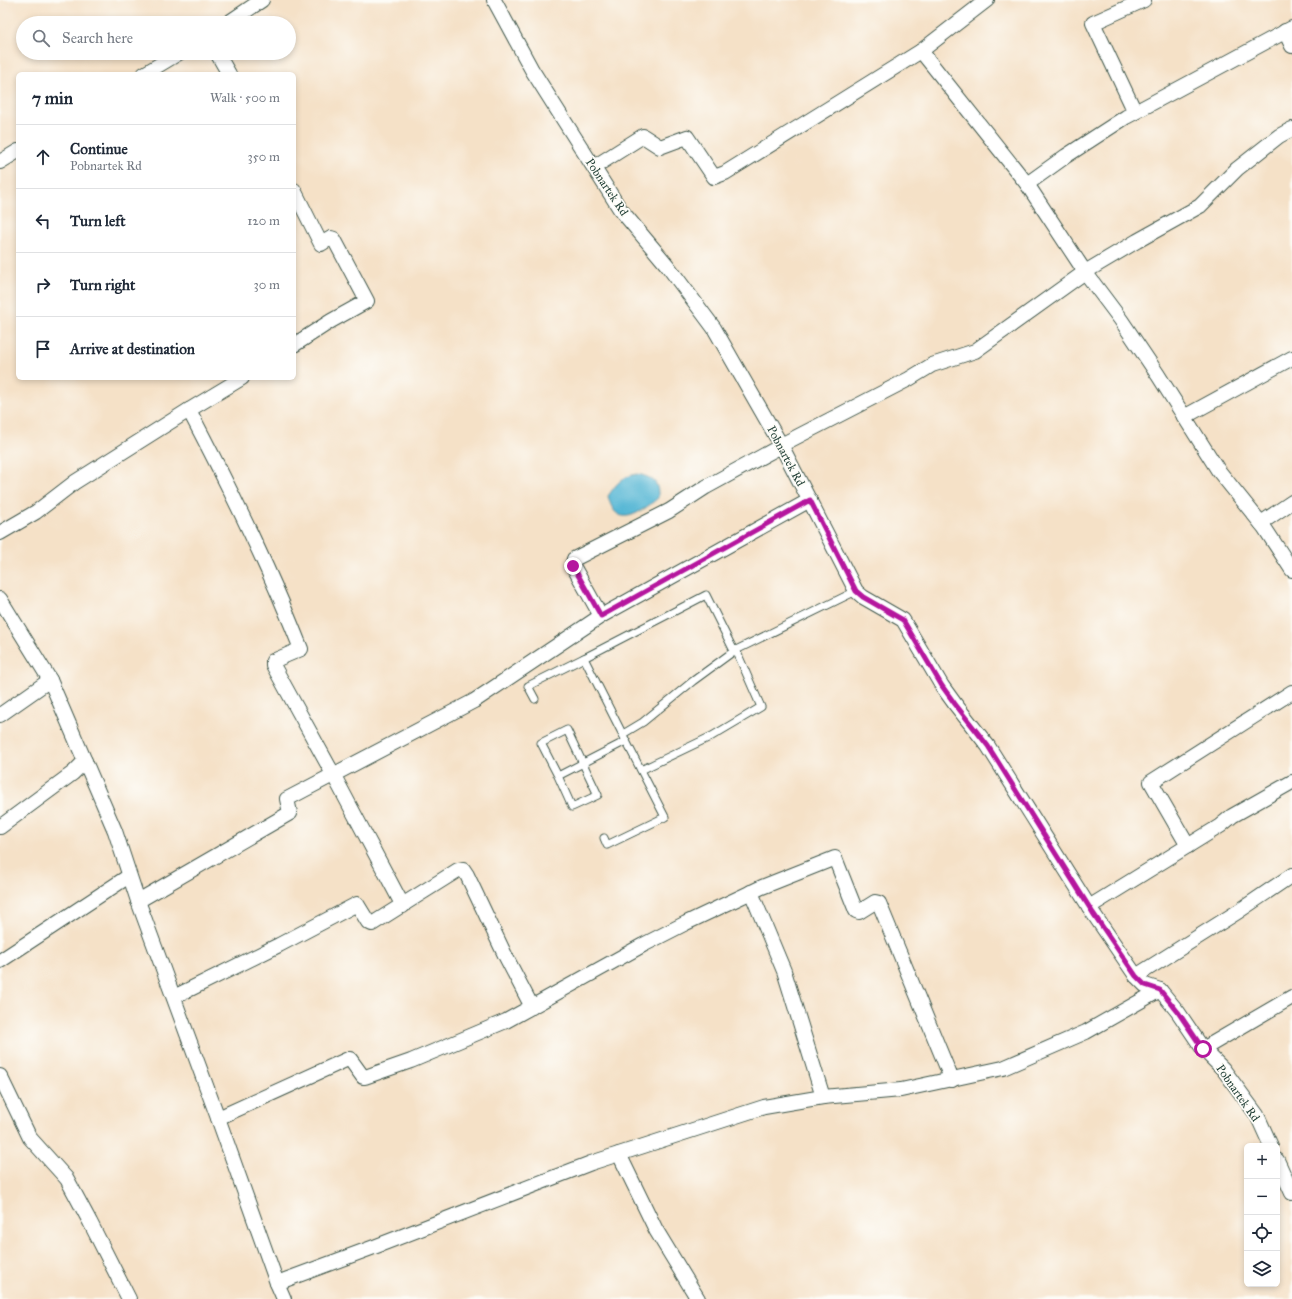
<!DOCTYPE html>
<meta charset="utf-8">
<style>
:root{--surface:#fff;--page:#f2f2f3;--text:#1f2937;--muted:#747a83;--line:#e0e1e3}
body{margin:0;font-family:"IM FELL Great Primer",serif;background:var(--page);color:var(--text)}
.controls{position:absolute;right:12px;bottom:12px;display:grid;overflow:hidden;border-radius:6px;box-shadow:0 2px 6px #0003}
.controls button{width:36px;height:36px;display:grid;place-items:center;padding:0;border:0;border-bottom:1px solid var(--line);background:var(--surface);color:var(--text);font:20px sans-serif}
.stop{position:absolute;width:12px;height:12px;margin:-9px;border:3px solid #b5179e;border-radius:50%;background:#fff}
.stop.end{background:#b5179e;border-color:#fff;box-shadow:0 1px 4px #0008}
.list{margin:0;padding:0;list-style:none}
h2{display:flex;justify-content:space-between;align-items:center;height:52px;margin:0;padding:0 16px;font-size:17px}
h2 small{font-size:13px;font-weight:400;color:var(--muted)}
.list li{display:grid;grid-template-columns:26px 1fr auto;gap:12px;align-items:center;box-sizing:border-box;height:64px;padding:0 16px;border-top:1px solid var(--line)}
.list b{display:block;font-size:15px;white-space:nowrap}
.list p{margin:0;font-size:13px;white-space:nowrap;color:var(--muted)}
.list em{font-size:13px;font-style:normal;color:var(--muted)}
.icon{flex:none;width:22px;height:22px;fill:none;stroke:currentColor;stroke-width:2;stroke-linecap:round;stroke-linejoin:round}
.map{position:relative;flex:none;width:1292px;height:1299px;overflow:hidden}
.search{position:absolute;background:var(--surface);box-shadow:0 2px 6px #0003;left:16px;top:16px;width:280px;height:44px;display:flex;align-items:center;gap:10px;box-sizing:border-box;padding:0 14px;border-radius:22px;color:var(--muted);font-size:15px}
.panel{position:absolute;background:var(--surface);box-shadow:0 2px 6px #0003;left:16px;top:72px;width:280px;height:308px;border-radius:6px}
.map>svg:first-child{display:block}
.water{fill:#56b7d5;stroke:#3a7a84}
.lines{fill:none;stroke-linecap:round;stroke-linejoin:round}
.lane-casing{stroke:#3f564a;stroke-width:9}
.street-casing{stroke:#3f564a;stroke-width:16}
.lane{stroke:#fff;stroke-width:7}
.street{stroke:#fff;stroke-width:14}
.route{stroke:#b5179e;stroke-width:5}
.labels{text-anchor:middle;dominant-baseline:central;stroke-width:3.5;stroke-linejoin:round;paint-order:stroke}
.street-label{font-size:12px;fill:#1f3d34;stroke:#fdfcf7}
</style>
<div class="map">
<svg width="1292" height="1299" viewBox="0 0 1292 1299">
<rect width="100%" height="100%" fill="#fdfcf7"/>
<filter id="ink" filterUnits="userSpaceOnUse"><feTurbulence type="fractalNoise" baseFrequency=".025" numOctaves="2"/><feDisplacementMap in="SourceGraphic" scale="8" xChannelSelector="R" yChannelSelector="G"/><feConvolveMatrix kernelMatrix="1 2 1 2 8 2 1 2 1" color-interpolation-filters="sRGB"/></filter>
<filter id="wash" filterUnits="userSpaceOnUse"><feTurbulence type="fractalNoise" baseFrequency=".012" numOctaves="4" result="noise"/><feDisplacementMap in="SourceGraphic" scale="16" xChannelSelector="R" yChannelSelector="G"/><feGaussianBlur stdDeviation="0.9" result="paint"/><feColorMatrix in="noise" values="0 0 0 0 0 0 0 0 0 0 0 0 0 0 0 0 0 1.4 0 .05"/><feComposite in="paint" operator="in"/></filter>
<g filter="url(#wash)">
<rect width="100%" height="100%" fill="#f5e1c7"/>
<path class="water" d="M 637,474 C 652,477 659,481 658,498 C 640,513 616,531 608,496 C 617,483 621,477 637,474 Z"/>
</g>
<g filter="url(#ink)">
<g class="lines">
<defs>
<g id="lane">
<path d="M 535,699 L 528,686 L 584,658"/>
<path d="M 623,734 L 643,722 L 693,681 L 734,651"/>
<path d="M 641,770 L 712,736 L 761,707 L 736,650"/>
<path d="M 558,776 L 572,807 L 598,795 L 567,730 L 541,743 L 558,776 L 626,741 L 584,658 L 706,595 L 734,651 L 856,591"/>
<path d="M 604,838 L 607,845 L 665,817 L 626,741"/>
</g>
<g id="street">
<path d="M 494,0 L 532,70 L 620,209 L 667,265 L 714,328 L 781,445 L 856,591 L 863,597 L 903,620 L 942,686 L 955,704 L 988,746 L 1093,913 L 1136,976 L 1145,985 L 1160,990 L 1178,1012 L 1203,1049 L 1223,1069 L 1257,1115 L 1271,1146"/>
<path d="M 987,0 L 921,51 L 1027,184 L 1085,272 L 1121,320 L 1158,375 L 1218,470 L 1264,527 L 1292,570"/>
<path d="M 228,23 L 262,0"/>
<path d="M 1285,31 L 1292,46"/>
<path d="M 217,53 L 229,74"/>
<path d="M 144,74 L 179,53"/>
<path d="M 1135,112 L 1093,23 L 1144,0"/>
<path d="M 0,162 L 18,151"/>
<path d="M 594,167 L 643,136 L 660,147 L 687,137 L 714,177 L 725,173 L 921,51"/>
<path d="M 1027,184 L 1066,156 L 1126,117 L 1292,28"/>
<path d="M 294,190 L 321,244 L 331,238 L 334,239 L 367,301 L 331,321 L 294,345"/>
<path d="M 189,410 L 242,378"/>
<path d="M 1184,417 L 1292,358"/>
<path d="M 781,445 L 909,379 L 932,365 L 975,351 L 1085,272 L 1137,241 L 1200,206 L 1237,169 L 1279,136 L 1292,129"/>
<path d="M 1261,523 L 1292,502"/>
<path d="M 0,533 L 36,512 L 75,482 L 189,410 C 230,488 269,567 301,649 L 273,661 L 273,665 L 333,774 L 403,906"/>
<path d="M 0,599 L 50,680 L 115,831 L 138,901 L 218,1118 L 277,1283 L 284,1299"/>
<path d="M 601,616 L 573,566 L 573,563 L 574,559 L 669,511 L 706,487 L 781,446"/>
<path d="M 0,715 L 50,680"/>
<path d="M 0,827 L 73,773 L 85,761"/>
<path d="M 1188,846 L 1151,782 L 1292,692"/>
<path d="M 751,892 L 784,971 L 823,1097"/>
<path d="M 138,901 L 290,813 L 287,799 L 474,701 L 601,616 L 810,500"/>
<path d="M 1089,907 L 1220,826 L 1232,816 L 1292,782"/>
<path d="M 0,961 L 129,876"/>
<path d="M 1136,976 L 1239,911 L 1292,875"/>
<path d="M 174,997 L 279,945 L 357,904 L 368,922 L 372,924 L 458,870 L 463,869 L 467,875 L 505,955 L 532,1007"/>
<path d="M 1203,1049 L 1292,997"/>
<path d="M 0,1076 L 30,1138 L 67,1179 L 90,1222 L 129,1299"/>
<path d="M 218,1118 L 348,1059 L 350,1059 L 363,1077 L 365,1077 L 411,1061 L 506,1021 L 643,945 L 686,923 L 762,887 L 835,858 L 856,911 L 859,912 L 875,902 L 879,903 L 952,1080"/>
<path d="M 619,1154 L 656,1230 L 698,1299"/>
<path d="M 1277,1160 L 1292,1193"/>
<path d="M 277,1283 L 374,1247 L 591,1163 L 764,1107 L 823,1097 L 901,1090 L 1003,1068 L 1086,1032 L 1160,990"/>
</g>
</defs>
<use href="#lane" class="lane-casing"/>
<use href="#street" class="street-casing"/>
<use href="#lane" class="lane"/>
<use href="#street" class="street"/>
</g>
</g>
<g class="lines" filter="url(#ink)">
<path class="route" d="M 573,566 L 601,616 L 810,500 L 856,591 L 863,597 L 903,620 L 942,686 L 955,704 L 988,746 L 1093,913 L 1136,976 L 1145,985 L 1160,990 L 1178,1012 L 1203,1049"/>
</g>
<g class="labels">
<g class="street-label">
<text transform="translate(607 187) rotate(56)">Pobnartek Rd</text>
<text transform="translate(786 456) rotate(62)">Pobnartek Rd</text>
<text transform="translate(1238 1093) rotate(55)">Pobnartek Rd</text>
</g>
</g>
</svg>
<div class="controls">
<button>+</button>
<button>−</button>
<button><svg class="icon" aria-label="locate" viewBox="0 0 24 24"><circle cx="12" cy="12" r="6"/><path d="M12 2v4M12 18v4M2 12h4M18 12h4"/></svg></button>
<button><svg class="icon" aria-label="layers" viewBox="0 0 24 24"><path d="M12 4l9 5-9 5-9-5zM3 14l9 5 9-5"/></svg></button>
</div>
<div class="stop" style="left:1203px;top:1049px"></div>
<div class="stop end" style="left:573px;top:566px"></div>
<div class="search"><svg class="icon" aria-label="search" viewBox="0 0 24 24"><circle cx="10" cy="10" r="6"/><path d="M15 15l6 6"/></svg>Search here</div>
<section class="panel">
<h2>7 min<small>Walk · 500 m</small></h2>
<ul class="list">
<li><svg class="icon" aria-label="ahead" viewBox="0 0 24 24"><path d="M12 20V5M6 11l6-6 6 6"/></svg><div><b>Continue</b><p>Pobnartek Rd</p></div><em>350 m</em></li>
<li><svg class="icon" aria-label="left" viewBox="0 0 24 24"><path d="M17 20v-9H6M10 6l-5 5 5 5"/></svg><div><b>Turn left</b></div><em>120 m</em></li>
<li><svg class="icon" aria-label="right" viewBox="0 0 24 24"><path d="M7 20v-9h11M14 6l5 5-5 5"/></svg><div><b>Turn right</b></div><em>30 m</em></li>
<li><svg class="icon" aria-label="arrive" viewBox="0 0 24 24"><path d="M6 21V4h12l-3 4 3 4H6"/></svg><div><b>Arrive at destination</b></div></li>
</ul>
</section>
</div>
